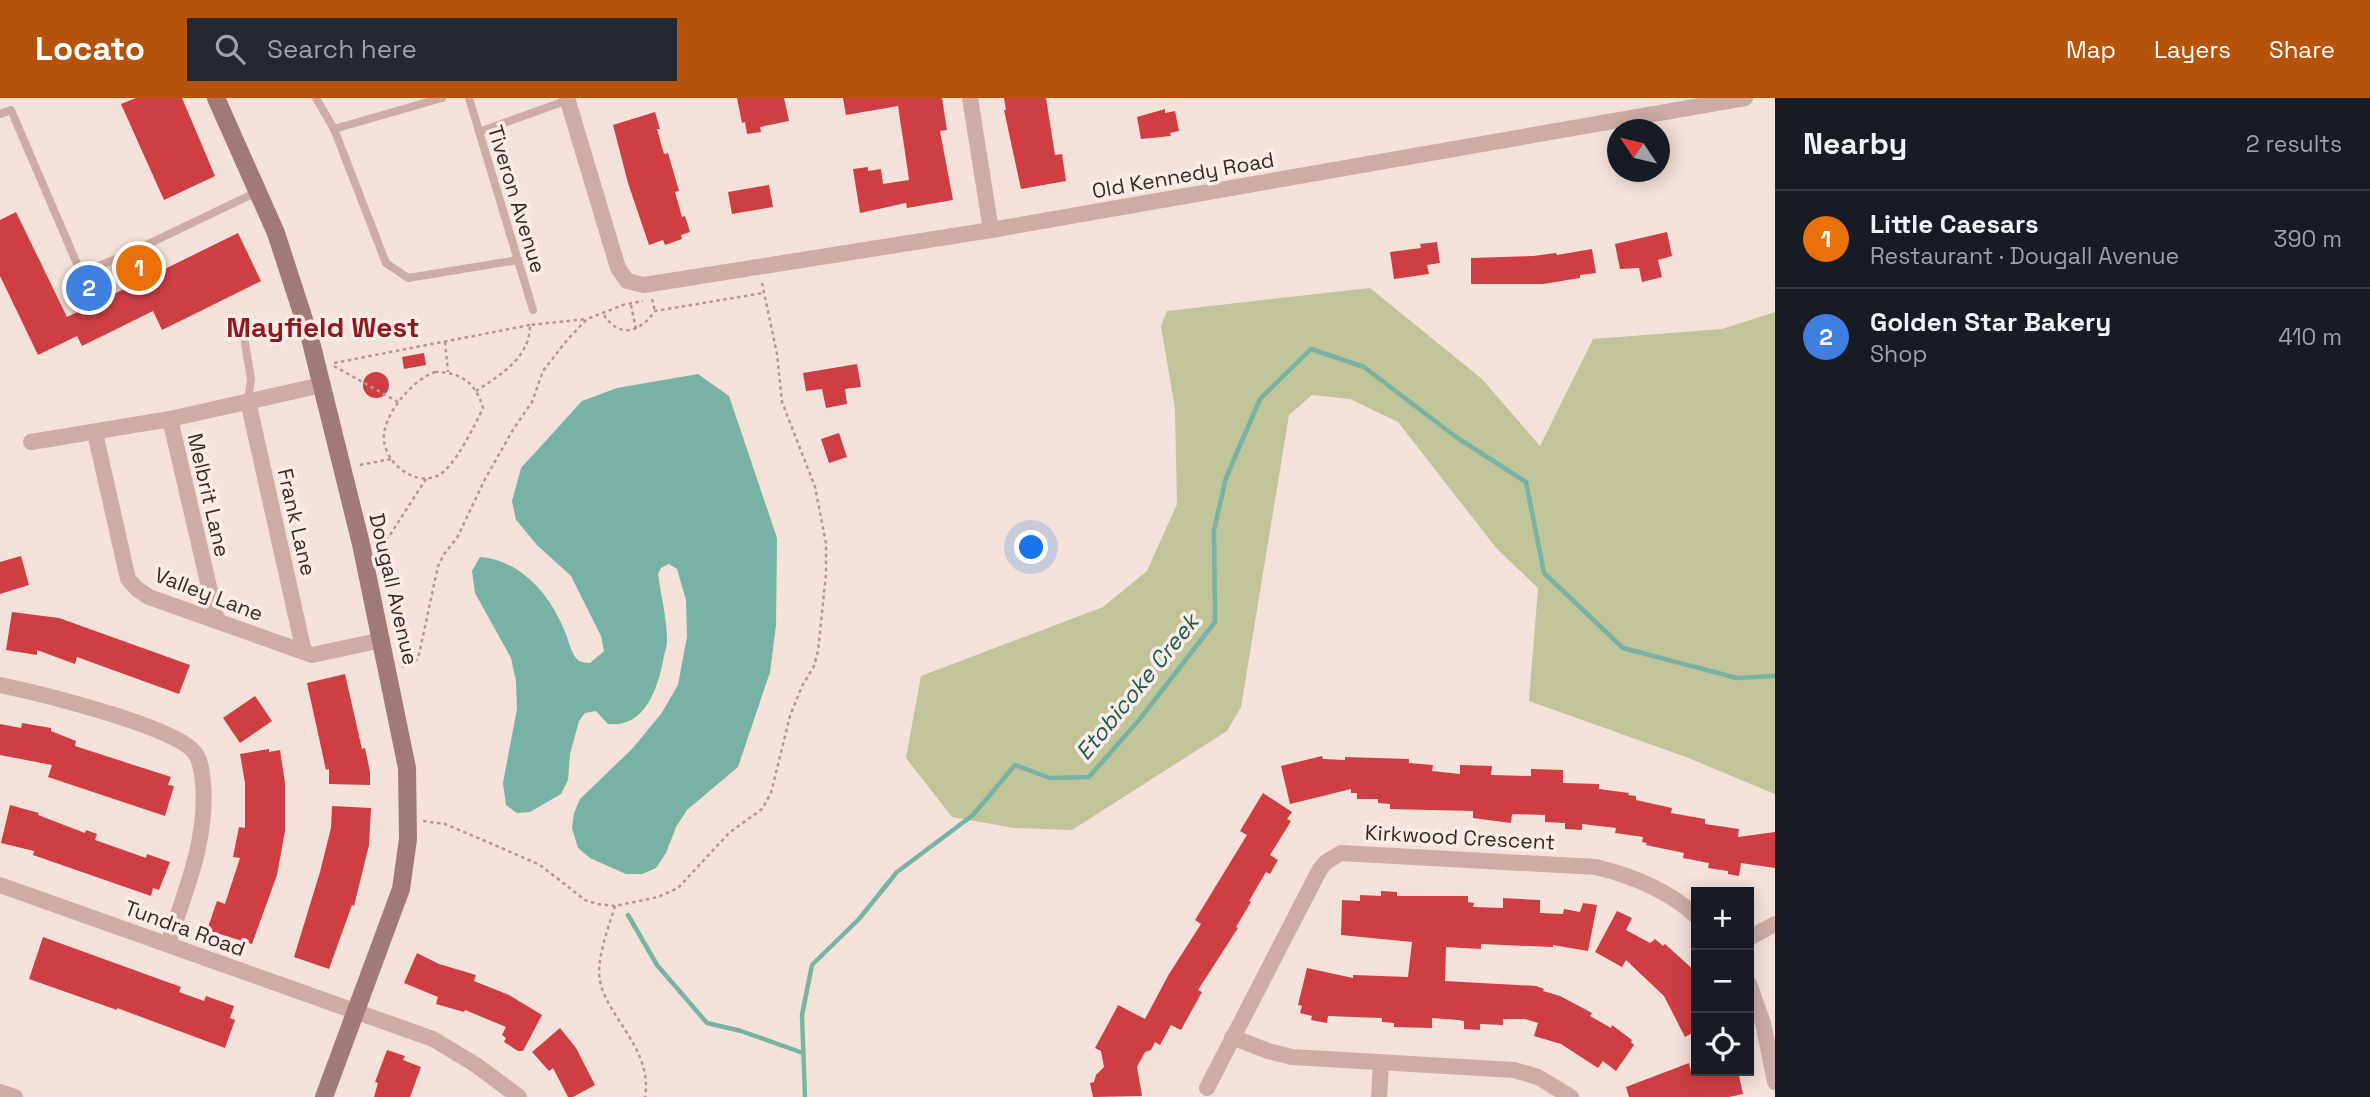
<!DOCTYPE html>
<meta charset="utf-8">
<style>
:root{--surface:#171b24;--page:#242831;--text:#f1f3f6;--muted:#9ea1a6;--line:#363941;--accent:#b45309}
body{margin:0;font-family:"Space Grotesk",sans-serif;background:var(--page);color:var(--text)}
.controls{position:absolute;right:21px;bottom:21px;display:grid;overflow:hidden;border-radius:0px;box-shadow:0 4px 18px #0003}
.controls button{width:63px;height:63px;display:grid;place-items:center;padding:0;border:0;border-bottom:2px solid var(--line);background:var(--surface);color:var(--text);font:35px sans-serif}
.compass{position:absolute;left:1607px;top:21px;width:63px;height:63px;border-radius:50%;background:var(--surface);box-shadow:0 4px 18px #0003;rotate:305deg}
.you{position:absolute;left:1032px;top:450px;width:24px;height:24px;margin:-18px;border:5px solid #fff;border-radius:50%;background:#1a73e8;box-shadow:0 0 0 10px #1a73e833}
.badge{display:grid;place-items:center;width:46px;height:46px;border-radius:50%;background:var(--accent);color:#fff;font-size:23px;font-weight:700}
.pin{position:absolute;translate:-50% -50%;border:4px solid #fff;box-shadow:0 2px 7px #0006}
.list{margin:0;padding:0;list-style:none}
h2{display:flex;justify-content:space-between;align-items:center;height:91px;margin:0;padding:0 28px;font-size:30px}
h2 small{font-size:23px;font-weight:400;color:var(--muted)}
.list li{display:grid;grid-template-columns:46px 1fr auto;gap:21px;align-items:center;box-sizing:border-box;height:98px;padding:0 28px;border-top:2px solid var(--line)}
.list b{display:block;font-size:26px;white-space:nowrap}
.list p{margin:0;font-size:23px;white-space:nowrap;color:var(--muted)}
.list em{font-size:23px;font-style:normal;color:var(--muted)}
.icon{flex:none;width:38px;height:38px;fill:none;stroke:currentColor;stroke-width:2;stroke-linecap:round;stroke-linejoin:round}
.map{position:relative;flex:none;width:1775px;height:999px;overflow:hidden}
header{display:flex;align-items:center;gap:42px;box-sizing:border-box;height:98px;padding:0 35px;background:var(--accent);color:#fff}
header strong{font-size:33px}
nav{display:flex;gap:38px;margin-inline-start:auto;font-size:24px}
.search{width:490px;height:63px;background:var(--page);display:flex;align-items:center;gap:18px;box-sizing:border-box;padding:0 24px;border-radius:0px;color:var(--muted);font-size:26px}
main{display:flex}
aside{flex:1;background:var(--surface)}
.map>svg:first-child{display:block}
.green{fill:#c1c399}
.water{fill:#77b2a5}
.lines{fill:none;stroke-linecap:round;stroke-linejoin:round}
.stream{stroke:#77b2a5;stroke-width:4.5}
.building{fill:#ce3e43}
.path{stroke:#b89690;stroke-width:2.5;stroke-dasharray:3.5 3.5;stroke-linecap:butt}
.lane{stroke:#ccaca5;stroke-width:8}
.street{stroke:#ccaca5;stroke-width:16}
.secondary{stroke:#a07a77;stroke-width:18}
.labels{text-anchor:middle;dominant-baseline:central;stroke-width:7;stroke-linejoin:round;paint-order:stroke}
.street-label{font-size:21px;fill:#382827;stroke:#fbece7}
.water-label{font-size:23px;font-style:italic;fill:#1a5c4e;stroke:#fbece7}
.district-label{font-size:28px;font-weight:bold;fill:#8c1b1f;stroke:#fbece7}
</style>
<header>
<strong>Locato</strong>
<div class="search"><svg class="icon" aria-label="search" viewBox="0 0 24 24"><circle cx="10" cy="10" r="6"/><path d="M15 15l6 6"/></svg>Search here</div>
<nav><a>Map</a><a>Layers</a><a>Share</a></nav>
</header>
<main>
<div class="map">
<svg width="1775" height="999" viewBox="0 0 1775 999">
<rect width="100%" height="100%" fill="#f3e1da"/>
<path class="green" d="M 1370,190 L 1482,281 L 1540,348 L 1593,241 L 1722,231 L 1775,214 L 1775,696 L 1686,659 L 1529,603 L 1538,490 L 1497,451 L 1398,324 L 1350,301 L 1312,297 L 1289,317 L 1241,609 L 1227,633 L 1072,732 L 1014,730 L 952,719 L 906,660 L 921,578 L 1103,509 L 1147,473 L 1177,406 L 1175,311 L 1161,228 L 1167,213 Z"/>
<path class="water" d="M 698,276 L 729,298 L 777,440 L 776,527 L 770,574 L 738,669 L 687,712 L 676,729 L 666,755 L 656,770 L 642,776 L 626,776 L 590,760 L 578,750 L 572,730 L 574,715 L 580,701 L 632,651 L 661,616 L 678,587 L 687,539 L 686,502 L 677,471 L 669,466 L 661,470 L 658,476 C 661,498 667,521 667,542 C 667,549 664,557 663,563 C 657,593 644,630 608,626 L 596,613 L 585,615 L 579,623 L 570,656 L 568,682 L 561,696 L 530,714 L 517,715 L 506,707 L 503,685 L 517,611 L 516,583 L 511,560 L 475,495 L 472,473 L 480,459 C 521,462 551,498 565,534 C 569,543 571,557 579,563 C 582,564 587,565 590,565 L 604,553 L 601,538 L 571,478 L 537,447 L 516,422 L 512,403 L 521,370 L 582,303 L 617,290 Z"/>
<g class="lines">
<g class="stream">
<path d="M 628,817 L 657,867 L 707,925 L 741,933 L 803,955"/>
<path d="M 805,999 L 802,917 L 812,867 L 859,821 L 897,774 L 973,717 L 1015,667 L 1050,680 L 1089,679 L 1139,622 L 1215,524 L 1214,432 L 1226,380 L 1260,301 L 1311,251 L 1364,269 L 1456,339 L 1526,384 L 1544,475 L 1623,550 L 1737,580 L 1775,578"/>
</g>
</g>
<g class="building">
<path d="M 136,0 L 182,0 L 215,78 L 164,102 L 121,6 Z"/>
<path d="M 737,0 L 784,0 L 789,23 L 760,29 L 761,34 L 747,36 L 745,24 L 742,25 Z"/>
<path d="M 843,0 L 942,0 L 947,32 L 940,33 L 953,102 L 907,110 L 906,105 L 860,115 L 853,71 L 868,69 L 868,73 L 881,71 L 883,86 L 909,82 L 905,54 L 898,8 L 846,17 Z"/>
<path d="M 1004,0 L 1046,0 L 1055,57 L 1062,56 L 1066,83 L 1021,91 L 1004,12 L 1006,12 Z"/>
<path d="M 1165,11 L 1165,15 L 1175,13 L 1179,33 L 1170,35 L 1171,38 L 1141,41 L 1137,19 Z"/>
<path d="M 655,14 L 660,31 L 657,31 L 664,56 L 668,55 L 679,93 L 675,94 L 682,119 L 685,118 L 690,134 L 681,137 L 682,141 L 665,147 L 663,142 L 649,147 L 628,85 L 613,27 Z"/>
<path d="M 769,87 L 773,109 L 732,116 L 728,94 Z"/>
<path d="M 16,114 L 67,219 L 238,135 L 261,183 L 162,232 L 153,213 L 82,248 L 77,238 L 38,257 L 0,178 L 0,122 Z"/>
<path d="M 1667,134 L 1672,158 L 1658,162 L 1662,179 L 1642,184 L 1639,170 L 1620,171 L 1615,146 Z"/>
<path d="M 1437,144 L 1440,165 L 1427,167 L 1429,176 L 1394,181 L 1390,154 L 1421,150 L 1420,146 Z"/>
<path d="M 1592,151 L 1596,175 L 1580,177 L 1580,180 L 1543,186 L 1471,186 L 1471,160 L 1533,158 L 1556,155 L 1557,157 Z"/>
<path d="M 424,255 L 426,267 L 404,271 L 402,259 Z"/>
<path d="M 857,266 L 861,289 L 845,291 L 847,306 L 826,310 L 822,291 L 806,293 L 803,275 Z"/>
<circle cx="376" cy="287" r="13"/>
<path d="M 839,335 L 847,359 L 829,365 L 821,341 Z"/>
<path d="M 21,458 L 29,487 L 0,496 L 0,464 Z"/>
<path d="M 12,514 L 59,520 L 190,567 L 179,596 L 77,559 L 75,566 L 37,552 L 37,557 L 6,552 Z"/>
<path d="M 345,576 L 362,651 L 365,650 L 370,674 L 370,687 L 329,686 L 329,671 L 326,672 L 307,585 Z"/>
<path d="M 255,598 L 272,623 L 240,645 L 223,620 Z"/>
<path d="M 22,625 L 51,630 L 51,633 L 76,643 L 75,648 L 171,679 L 168,687 L 174,688 L 165,718 L 48,679 L 52,667 L 0,657 L 0,626 L 21,630 Z"/>
<path d="M 269,651 L 269,654 L 280,652 L 285,685 L 285,733 L 277,777 L 252,846 L 207,832 L 217,803 L 225,806 L 240,760 L 233,759 L 239,729 L 245,730 L 245,685 L 240,656 Z"/>
<path d="M 1322,658 L 1323,661 L 1345,662 L 1345,659 L 1409,661 L 1409,665 L 1433,667 L 1432,673 L 1460,676 L 1460,667 L 1492,668 L 1491,677 L 1531,678 L 1531,671 L 1563,672 L 1563,685 L 1599,686 L 1599,691 L 1629,695 L 1628,697 L 1636,698 L 1636,702 L 1672,710 L 1671,715 L 1705,721 L 1705,726 L 1739,731 L 1738,739 L 1775,734 L 1775,770 L 1741,765 L 1739,778 L 1728,776 L 1728,773 L 1708,770 L 1709,765 L 1683,760 L 1684,755 L 1646,747 L 1647,745 L 1642,744 L 1643,739 L 1615,735 L 1616,730 L 1582,726 L 1582,732 L 1565,731 L 1565,725 L 1545,724 L 1545,717 L 1512,716 L 1511,725 L 1473,720 L 1473,713 L 1390,711 L 1390,706 L 1378,705 L 1378,701 L 1357,701 L 1357,695 L 1351,695 L 1351,691 L 1290,706 L 1281,668 Z"/>
<path d="M 1263,695 L 1292,714 L 1287,721 L 1291,723 L 1270,757 L 1278,762 L 1270,776 L 1266,774 L 1249,803 L 1251,804 L 1236,829 L 1238,830 L 1198,892 L 1202,894 L 1181,932 L 1171,927 L 1160,947 L 1155,944 L 1151,952 L 1145,954 L 1137,969 L 1142,998 L 1093,999 L 1090,985 L 1094,984 L 1096,977 L 1104,969 L 1101,953 L 1095,950 L 1115,913 L 1118,907 L 1145,921 L 1169,876 L 1201,826 L 1195,822 L 1247,737 L 1240,733 Z"/>
<path d="M 10,707 L 39,715 L 38,717 L 85,735 L 86,732 L 97,736 L 95,742 L 146,760 L 147,756 L 170,764 L 159,792 L 153,790 L 151,798 L 33,757 L 34,753 L 1,745 Z"/>
<path d="M 332,708 L 371,710 L 369,747 L 354,808 L 352,807 L 329,871 L 294,859 L 320,774 L 331,730 Z"/>
<path d="M 1381,793 L 1397,794 L 1397,798 L 1468,798 L 1468,804 L 1474,805 L 1473,809 L 1503,810 L 1503,800 L 1540,802 L 1540,815 L 1563,816 L 1564,811 L 1580,814 L 1583,805 L 1597,807 L 1588,853 L 1553,847 L 1553,849 L 1481,846 L 1481,851 L 1446,849 L 1445,883 L 1536,888 L 1544,891 L 1543,893 L 1560,898 L 1592,915 L 1590,918 L 1611,930 L 1612,927 L 1632,942 L 1631,944 L 1634,947 L 1616,973 L 1603,963 L 1598,970 L 1561,946 L 1534,938 L 1538,925 L 1525,921 L 1503,921 L 1503,927 L 1480,926 L 1480,932 L 1464,931 L 1464,923 L 1458,922 L 1432,920 L 1432,930 L 1394,929 L 1394,925 L 1382,924 L 1382,920 L 1328,918 L 1327,925 L 1311,922 L 1312,918 L 1300,915 L 1302,908 L 1298,907 L 1307,870 L 1353,880 L 1353,877 L 1408,879 L 1412,844 L 1341,837 L 1342,802 L 1360,803 L 1360,797 L 1381,798 Z"/>
<path d="M 1617,813 L 1632,820 L 1626,832 L 1650,845 L 1655,841 L 1663,848 L 1665,846 L 1696,874 L 1696,933 L 1685,939 L 1664,898 L 1626,862 L 1622,869 L 1595,854 Z"/>
<path d="M 43,839 L 181,889 L 179,894 L 204,903 L 206,898 L 234,908 L 230,920 L 235,922 L 225,950 L 117,910 L 117,912 L 29,881 Z"/>
<path d="M 417,855 L 439,866 L 476,877 L 474,883 L 509,897 L 542,917 L 523,953 L 518,953 L 504,944 L 506,940 L 502,937 L 506,929 L 465,912 L 464,914 L 436,906 L 438,899 L 404,885 Z"/>
<path d="M 560,930 L 576,950 L 595,987 L 573,999 L 568,999 L 553,970 L 549,973 L 532,954 Z"/>
<path d="M 387,952 L 405,958 L 403,962 L 421,969 L 410,999 L 374,999 L 378,985 L 375,984 Z"/>
<path d="M 1689,965 L 1691,973 L 1738,973 L 1743,996 L 1729,999 L 1629,999 L 1626,989 Z"/>
</g>
<g class="lines">
<g class="path">
<path d="M 652,201 L 655,213"/>
<path d="M 631,207 L 636,231"/>
<path d="M 604,217 C 620,242 641,233 655,213 L 763,195"/>
<path d="M 445,244 L 448,274"/>
<path d="M 334,265 L 530,227"/>
<path d="M 334,268 L 398,304"/>
<path d="M 435,274 C 461,274 476,285 483,310 C 475,327 455,368 439,377 C 416,389 387,367 384,343 C 381,318 413,281 435,274 Z"/>
<path d="M 476,293 C 500,277 530,260 530,227 L 587,221"/>
<path d="M 360,367 L 391,361"/>
<path d="M 378,442 L 388,440 L 426,381"/>
<path d="M 402,569 L 418,561 L 438,468 L 444,456 L 457,440 L 485,381 L 514,330 L 532,304 L 543,273 L 567,242 L 587,221 L 623,207 L 643,203"/>
<path d="M 423,723 L 445,726 L 490,745 L 540,767 L 585,802 L 597,806 L 615,808 L 658,799 L 678,790 L 729,735 L 762,711 L 771,695 L 790,618 L 802,588 L 814,568 L 818,553 L 826,476 L 826,445 L 815,389 L 782,304 L 777,256 L 762,185"/>
<path d="M 615,808 C 609,828 600,851 599,872 C 598,914 654,947 645,999"/>
</g>
<g class="lane">
<path d="M 316,0 L 334,31 L 386,165 L 408,180 L 518,162"/>
<path d="M 469,0 L 533,212"/>
<path d="M 0,16 L 11,12 L 81,175 L 121,159 L 259,93"/>
<path d="M 334,31 L 442,0"/>
<path d="M 479,34 L 568,2"/>
<path d="M 244,239 L 251,281 L 248,303"/>
</g>
<g class="street">
<path d="M 567,0 L 618,170 L 627,183 L 644,187 L 991,132 L 1745,0"/>
<path d="M 970,0 L 991,132"/>
<path d="M 248,303 L 304,554"/>
<path d="M 170,321 L 217,523"/>
<path d="M 95,335 L 128,481 L 137,491 L 149,499 L 312,557 L 382,542"/>
<path d="M 31,344 L 170,321 L 322,287"/>
<path d="M 0,587 C 35,594 178,629 195,655 C 201,663 202,675 203,685 C 208,742 185,793 168,846"/>
<path d="M 0,787 L 433,941 L 476,967 L 519,999"/>
<path d="M 1749,840 L 1775,826"/>
<path d="M 1749,886 L 1763,925 L 1775,984"/>
<path d="M 1232,939 L 1268,953 L 1292,959 L 1514,972 L 1538,979 L 1571,999"/>
<path d="M 1207,990 L 1320,771 L 1326,764 L 1341,755 L 1596,769 C 1633,778 1668,792 1696,818"/>
<path d="M 0,994 L 15,999"/>
<path d="M 1379,999 L 1381,965"/>
</g>
<path class="secondary" d="M 216,0 L 276,135 L 310,240 L 361,446 L 407,670 L 408,741 L 401,791 L 324,999"/>
</g>
<g class="labels">
<g class="street-label">
<text transform="translate(1183 77) rotate(-10)">Old Kennedy Road</text>
<text transform="translate(517 101) rotate(73)">Tiveron Avenue</text>
<text transform="translate(209 397) rotate(77)">Melbrit Lane</text>
<text transform="translate(297 424) rotate(77)">Frank Lane</text>
<text transform="translate(394 491) rotate(77)">Dougall Avenue</text>
<text transform="translate(209 496) rotate(21)">Valley Lane</text>
<text transform="translate(1460 739) rotate(3)">Kirkwood Crescent</text>
<text transform="translate(185 830) rotate(20)">Tundra Road</text>
</g>
<g class="water-label">
<text transform="translate(1137 589) rotate(-51)">Etobicoke Creek</text>
</g>
<g class="district-label">
<text x="323" y="229">Mayfield West</text>
</g>
</g>
</svg>
<div class="controls">
<button>+</button>
<button>−</button>
<button><svg class="icon" aria-label="locate" viewBox="0 0 24 24"><circle cx="12" cy="12" r="6"/><path d="M12 2v4M12 18v4M2 12h4M18 12h4"/></svg></button>
</div>
<svg class="compass" viewBox="-18 -18 36 36"><path d="M0-13l5 13h-10z" fill="#e53935"/><path d="M0 13l5-13h-10z" fill="#9ea1a6"/></svg>
<div class="you"></div>
<div class="pin badge" style="left:139px;top:170px;background:#e8710a">1</div>
<div class="pin badge" style="left:89px;top:190px;background:#3f7fe0">2</div>
</div>
<aside>
<h2>Nearby<small>2 results</small></h2>
<ul class="list">
<li><span class="badge" style="background:#e8710a">1</span><div><b>Little Caesars</b><p>Restaurant · Dougall Avenue</p></div><em>390 m</em></li>
<li><span class="badge" style="background:#3f7fe0">2</span><div><b>Golden Star Bakery</b><p>Shop</p></div><em>410 m</em></li>
</ul>
</aside>
</main>
